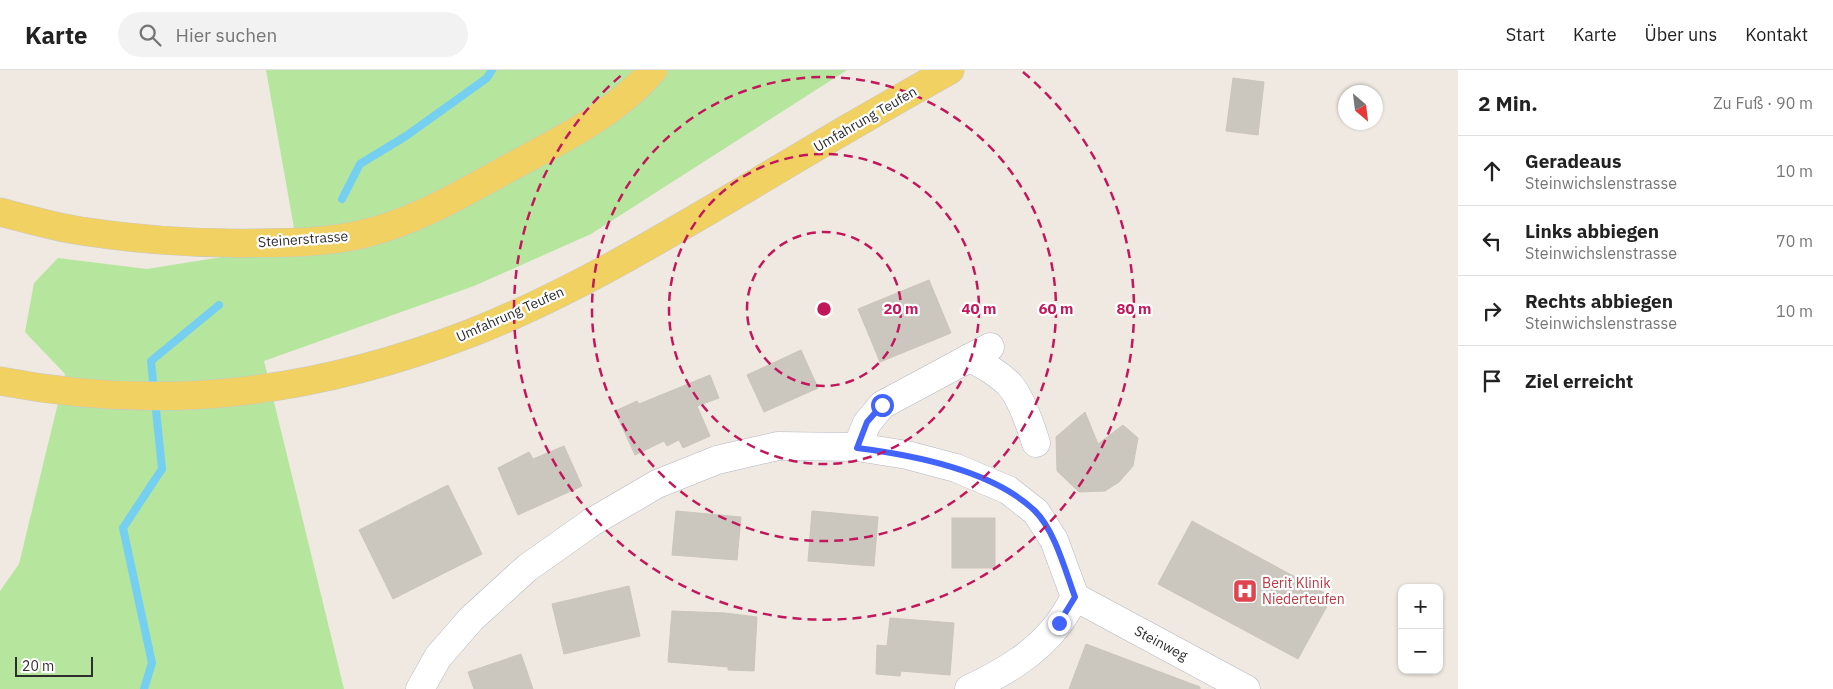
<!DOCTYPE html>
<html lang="de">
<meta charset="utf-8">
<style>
:root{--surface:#fff;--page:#f2f2f2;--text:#222;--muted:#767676;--line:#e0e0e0}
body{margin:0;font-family:"IBM Plex Sans",sans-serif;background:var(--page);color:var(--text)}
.controls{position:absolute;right:15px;bottom:15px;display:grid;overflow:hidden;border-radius:10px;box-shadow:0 1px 4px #0004}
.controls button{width:45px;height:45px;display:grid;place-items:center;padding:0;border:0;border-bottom:1px solid var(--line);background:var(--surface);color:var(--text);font:25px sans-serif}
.compass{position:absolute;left:1338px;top:15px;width:45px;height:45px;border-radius:50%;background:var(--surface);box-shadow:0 1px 4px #0004;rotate:152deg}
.scale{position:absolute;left:15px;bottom:12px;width:78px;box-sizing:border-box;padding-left:5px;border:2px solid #2e2e2e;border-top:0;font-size:14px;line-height:18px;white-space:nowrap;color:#2e2e2e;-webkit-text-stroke:4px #fff;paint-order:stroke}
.stop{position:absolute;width:15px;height:15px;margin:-11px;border:4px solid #4264fb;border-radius:50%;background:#fff}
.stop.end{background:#4264fb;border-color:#fff;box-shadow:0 1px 5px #0008}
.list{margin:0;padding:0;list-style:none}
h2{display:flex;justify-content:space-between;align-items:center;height:65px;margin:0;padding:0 20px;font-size:21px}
h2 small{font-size:16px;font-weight:400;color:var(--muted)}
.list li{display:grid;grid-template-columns:32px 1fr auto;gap:15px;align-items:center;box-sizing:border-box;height:70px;padding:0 20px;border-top:1px solid var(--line)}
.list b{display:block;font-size:19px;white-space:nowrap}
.list p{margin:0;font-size:16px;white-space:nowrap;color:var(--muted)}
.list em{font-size:16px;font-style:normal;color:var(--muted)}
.icon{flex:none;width:28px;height:28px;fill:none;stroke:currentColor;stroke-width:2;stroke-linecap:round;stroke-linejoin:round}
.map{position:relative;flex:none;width:1458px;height:619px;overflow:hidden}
header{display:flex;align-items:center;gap:30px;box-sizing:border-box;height:70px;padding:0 25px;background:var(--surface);border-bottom:1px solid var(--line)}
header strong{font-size:24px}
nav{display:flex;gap:28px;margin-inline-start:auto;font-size:18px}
.search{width:350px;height:45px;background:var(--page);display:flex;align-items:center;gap:12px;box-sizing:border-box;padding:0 18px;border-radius:28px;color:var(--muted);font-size:19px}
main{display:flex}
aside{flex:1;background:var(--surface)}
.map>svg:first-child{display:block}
.green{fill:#b6e59e}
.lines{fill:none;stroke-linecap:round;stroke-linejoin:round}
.stream{stroke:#75cff0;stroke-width:8}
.building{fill:#cbc7bf;stroke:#cbc5ba}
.minor-casing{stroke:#b4b7c1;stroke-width:29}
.major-casing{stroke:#c9c9c9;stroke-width:29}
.minor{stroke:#fff;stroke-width:28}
.major{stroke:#f2d163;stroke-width:28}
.route{stroke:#4264fb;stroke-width:6}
.ring{fill:none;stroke:#c2185b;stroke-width:2.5;stroke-dasharray:9 6}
.labels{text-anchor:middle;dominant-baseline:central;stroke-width:4.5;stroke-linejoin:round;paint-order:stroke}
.street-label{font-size:14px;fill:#2e2e2e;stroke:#fff}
.health-label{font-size:14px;fill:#be3a42;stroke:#fff;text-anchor:start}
.centre{fill:#c2185b;stroke:#fff;stroke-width:2.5}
.ring-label{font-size:15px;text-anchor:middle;font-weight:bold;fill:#c2185b;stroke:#fff;stroke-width:4.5;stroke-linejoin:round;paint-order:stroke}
</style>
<header>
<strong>Karte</strong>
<div class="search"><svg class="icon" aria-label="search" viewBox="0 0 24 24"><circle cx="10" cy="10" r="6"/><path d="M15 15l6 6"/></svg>Hier suchen</div>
<nav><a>Start</a><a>Karte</a><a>Über uns</a><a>Kontakt</a></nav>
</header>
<main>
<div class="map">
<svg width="1458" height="619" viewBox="0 0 1458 619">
<rect width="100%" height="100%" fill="#efe9e1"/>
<path class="green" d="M 266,0 L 847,0 L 591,164 L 474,216 L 264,291 L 344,619 L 0,619 L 0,521 L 19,494 L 65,304 L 25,262 L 34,213 L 58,188 L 147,199 L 297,175 Z"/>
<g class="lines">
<g class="stream">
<path d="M 342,129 L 360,94 L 406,66 L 487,8 L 492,0"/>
<path d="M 144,619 L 152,593 L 123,458 L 162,399 L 151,291 L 219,235"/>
</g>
</g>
<g class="building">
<path d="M 1233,8 L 1264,12 L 1258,65 L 1226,61 Z"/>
<path d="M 929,210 L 951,263 L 880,292 L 858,239 Z"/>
<path d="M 801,280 L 818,318 L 764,342 L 747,305 Z"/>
<path d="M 710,305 L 719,328 L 697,336 L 710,366 L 683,378 L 679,370 L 667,376 L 664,371 L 635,385 L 615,341 L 637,331 L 639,334 Z"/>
<path d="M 1085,342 L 1098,374 L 1123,355 L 1138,368 L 1133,396 L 1119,412 L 1105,421 L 1079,422 L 1057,401 L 1056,367 Z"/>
<path d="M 564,376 L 582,416 L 518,445 L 498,398 L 529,382 L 533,389 Z"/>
<path d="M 448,415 L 482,484 L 393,529 L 359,460 Z"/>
<path d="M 676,441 L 741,447 L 737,490 L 672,485 Z"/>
<path d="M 812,441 L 878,447 L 874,496 L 808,491 Z"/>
<rect x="952" y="448" width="43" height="50"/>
<path d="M 1192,451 L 1332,527 L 1298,589 L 1158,514 Z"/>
<path d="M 629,516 L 640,566 L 564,584 L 552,534 Z"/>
<path d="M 672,541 L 725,543 L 757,547 L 754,601 L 728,600 L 728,597 L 668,592 Z"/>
<path d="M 890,548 L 954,553 L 950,605 L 901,601 L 900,606 L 876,604 L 877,575 L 887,576 Z"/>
<path d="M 1086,574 L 1200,617 L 1200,619 L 1069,619 Z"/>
<path d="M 521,584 L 533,619 L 474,619 L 468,602 Z"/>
</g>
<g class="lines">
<defs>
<g id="minor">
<path d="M 969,288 C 983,294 997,303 1008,313 C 1020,325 1031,357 1036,373"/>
<path d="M 857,377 L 867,353 L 882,335 L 990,277"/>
<path d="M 1075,527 L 1246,619"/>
<path d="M 420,619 L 438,587 L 471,549 L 527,498 L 592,452 L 657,414 L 717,390 L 778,376 L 857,377 L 907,385 L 956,398 L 1008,420 L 1036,442 L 1054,470 L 1075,527 C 1070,536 1065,545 1059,553 C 1036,584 1003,603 969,619"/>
</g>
<g id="major">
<path d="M 0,142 C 27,149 54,157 81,161 C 140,170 198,174 258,173 C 293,173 328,172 363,164 C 419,151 470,119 520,92 C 567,67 618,41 653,0"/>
<path d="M 0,311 C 165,343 315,323 471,263 C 568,225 659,170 749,117 C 815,77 882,38 950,0"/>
</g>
</defs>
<use href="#minor" class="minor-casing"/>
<use href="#major" class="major-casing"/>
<use href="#minor" class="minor"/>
<use href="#major" class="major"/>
</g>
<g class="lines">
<path class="route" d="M 882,335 L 867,352 L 857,378 C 913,385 993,400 1035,441 C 1055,461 1065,500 1075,527 L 1059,553"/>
</g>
<g class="ring">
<circle cx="824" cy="239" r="77"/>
<circle cx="824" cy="239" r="155"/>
<circle cx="824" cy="239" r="232"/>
<path d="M1023 2A310 310 0 1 1 625 2"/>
</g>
<defs>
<symbol id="hospital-square" viewBox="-11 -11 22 22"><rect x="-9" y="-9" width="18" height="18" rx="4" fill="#e0444e" stroke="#fff"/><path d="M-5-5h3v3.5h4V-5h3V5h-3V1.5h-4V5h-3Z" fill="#fff"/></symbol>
</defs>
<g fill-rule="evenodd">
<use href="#hospital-square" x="1231" y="507" width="28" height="28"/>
</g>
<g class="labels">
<g class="street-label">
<text transform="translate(865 49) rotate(-30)">Umfahrung Teufen</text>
<text transform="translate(303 169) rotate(-4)">Steinerstrasse</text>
<text transform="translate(510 244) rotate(-24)">Umfahrung Teufen</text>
<text transform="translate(1161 573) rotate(28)">Steinweg</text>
</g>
<g class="health-label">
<text x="1262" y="513">Berit Klinik<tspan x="1262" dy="16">Niederteufen</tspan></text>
</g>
</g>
<circle cx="824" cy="239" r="8" class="centre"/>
<g class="ring-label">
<text x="901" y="244">20 m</text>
<text x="979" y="244">40 m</text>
<text x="1056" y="244">60 m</text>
<text x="1134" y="244">80 m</text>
</g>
</svg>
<div class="controls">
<button>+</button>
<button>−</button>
</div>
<svg class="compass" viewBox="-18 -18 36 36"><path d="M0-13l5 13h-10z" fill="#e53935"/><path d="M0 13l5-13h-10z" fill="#767676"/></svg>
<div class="scale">20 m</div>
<div class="stop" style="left:882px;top:335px"></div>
<div class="stop end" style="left:1059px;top:553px"></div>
</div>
<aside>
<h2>2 Min.<small>Zu Fuß · 90 m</small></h2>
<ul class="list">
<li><svg class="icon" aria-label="ahead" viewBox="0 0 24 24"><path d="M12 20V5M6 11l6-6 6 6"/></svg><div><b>Geradeaus</b><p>Steinwichslenstrasse</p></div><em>10 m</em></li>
<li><svg class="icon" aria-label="left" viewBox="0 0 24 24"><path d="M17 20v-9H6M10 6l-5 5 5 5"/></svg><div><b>Links abbiegen</b><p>Steinwichslenstrasse</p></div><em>70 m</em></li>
<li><svg class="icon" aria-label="right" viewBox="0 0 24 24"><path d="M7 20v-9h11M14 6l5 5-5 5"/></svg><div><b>Rechts abbiegen</b><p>Steinwichslenstrasse</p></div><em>10 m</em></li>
<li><svg class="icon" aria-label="arrive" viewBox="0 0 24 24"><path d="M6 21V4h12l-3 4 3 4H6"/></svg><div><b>Ziel erreicht</b></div></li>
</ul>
</aside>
</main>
